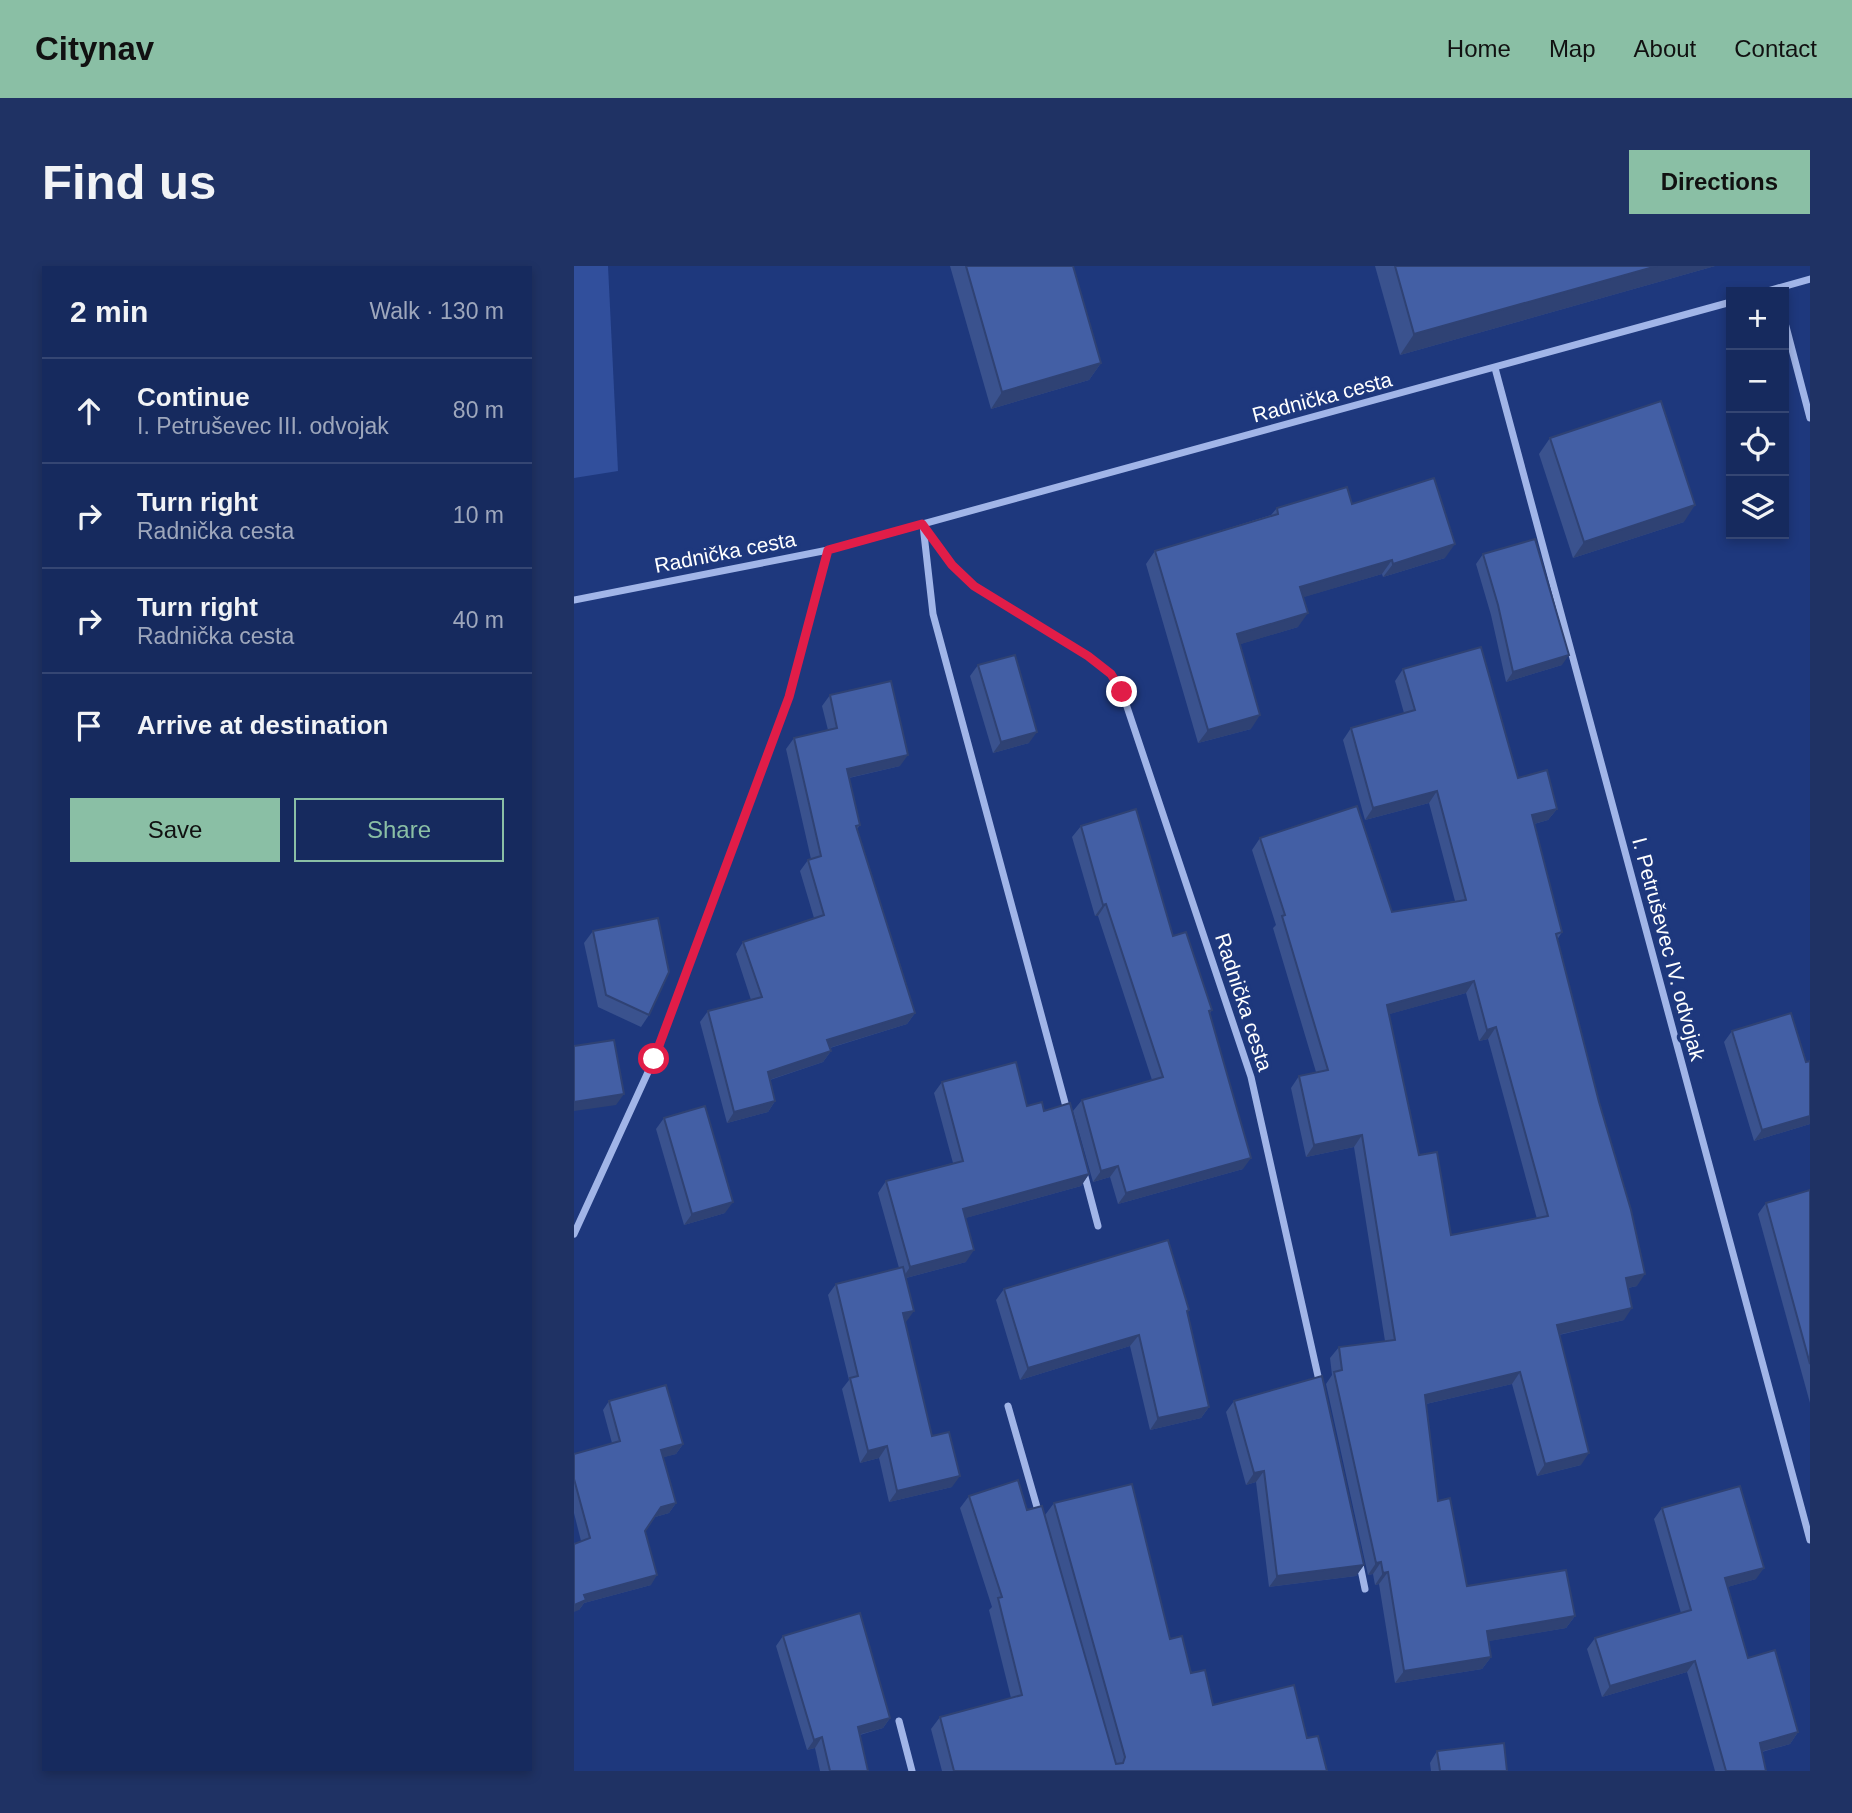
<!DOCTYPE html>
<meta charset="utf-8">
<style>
:root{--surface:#162a5e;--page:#1f3264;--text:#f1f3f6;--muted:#9ea7bc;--line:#354673;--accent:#8abfa5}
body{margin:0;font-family:Arial,sans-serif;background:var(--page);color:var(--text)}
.controls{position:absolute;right:21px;top:21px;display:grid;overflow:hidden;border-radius:0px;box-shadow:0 4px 10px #0003}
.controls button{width:63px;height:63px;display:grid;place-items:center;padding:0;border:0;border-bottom:2px solid var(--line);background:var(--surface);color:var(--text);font:35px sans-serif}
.stop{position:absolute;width:21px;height:21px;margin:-16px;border:5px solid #e11d48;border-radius:50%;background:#fff}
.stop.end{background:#e11d48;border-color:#fff;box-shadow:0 2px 7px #0008}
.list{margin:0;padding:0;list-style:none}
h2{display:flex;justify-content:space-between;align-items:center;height:91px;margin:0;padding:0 28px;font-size:30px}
h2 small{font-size:23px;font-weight:400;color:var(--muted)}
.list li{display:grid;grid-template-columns:46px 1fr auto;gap:21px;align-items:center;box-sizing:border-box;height:105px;padding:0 28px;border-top:2px solid var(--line)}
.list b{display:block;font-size:26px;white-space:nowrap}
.list p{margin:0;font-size:23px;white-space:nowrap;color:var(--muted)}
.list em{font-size:23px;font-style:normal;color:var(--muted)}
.actions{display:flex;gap:14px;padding:21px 28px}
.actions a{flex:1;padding:16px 0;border:2px solid var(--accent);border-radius:0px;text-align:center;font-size:24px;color:var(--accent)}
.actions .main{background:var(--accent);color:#111}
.icon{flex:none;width:38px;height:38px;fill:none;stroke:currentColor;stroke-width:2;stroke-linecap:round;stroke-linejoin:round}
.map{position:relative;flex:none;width:1236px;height:1505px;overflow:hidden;border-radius:0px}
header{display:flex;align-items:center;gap:42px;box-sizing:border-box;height:98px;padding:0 35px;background:var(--accent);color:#111}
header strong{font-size:33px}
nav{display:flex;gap:38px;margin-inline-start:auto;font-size:24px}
.intro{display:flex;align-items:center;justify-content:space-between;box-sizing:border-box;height:168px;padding:0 42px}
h1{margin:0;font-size:49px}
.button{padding:18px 32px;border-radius:0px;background:var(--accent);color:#111;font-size:24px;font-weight:700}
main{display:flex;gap:42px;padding:0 42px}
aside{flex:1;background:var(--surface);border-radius:0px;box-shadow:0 4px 10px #0003}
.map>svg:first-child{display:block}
.green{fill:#314f9c}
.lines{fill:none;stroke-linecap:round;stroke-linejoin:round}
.minor{stroke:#a1b5e8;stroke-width:7}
.wall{fill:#3a528e;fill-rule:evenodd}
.shaded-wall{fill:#2f4274}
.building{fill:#435fa5;stroke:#2f4274;stroke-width:2;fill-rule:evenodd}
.route{stroke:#e11d48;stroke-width:9}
.labels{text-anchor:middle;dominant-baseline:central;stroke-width:7;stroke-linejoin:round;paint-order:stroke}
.street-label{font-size:21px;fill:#fff;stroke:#1e387d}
</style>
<header>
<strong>Citynav</strong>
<nav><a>Home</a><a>Map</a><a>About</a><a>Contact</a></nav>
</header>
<div class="intro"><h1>Find us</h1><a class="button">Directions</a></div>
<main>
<aside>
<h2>2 min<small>Walk · 130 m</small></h2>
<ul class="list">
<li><svg class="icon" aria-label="ahead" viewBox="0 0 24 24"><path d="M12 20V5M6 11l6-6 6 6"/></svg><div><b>Continue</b><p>I. Petruševec III. odvojak</p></div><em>80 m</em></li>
<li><svg class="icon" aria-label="right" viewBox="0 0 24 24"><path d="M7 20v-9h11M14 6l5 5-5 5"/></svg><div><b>Turn right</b><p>Radnička cesta</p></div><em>10 m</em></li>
<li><svg class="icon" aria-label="right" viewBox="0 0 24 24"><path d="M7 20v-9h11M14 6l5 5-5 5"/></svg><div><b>Turn right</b><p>Radnička cesta</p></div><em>40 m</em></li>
<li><svg class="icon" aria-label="arrive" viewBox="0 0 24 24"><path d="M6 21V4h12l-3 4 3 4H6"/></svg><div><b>Arrive at destination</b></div></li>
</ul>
<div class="actions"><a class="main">Save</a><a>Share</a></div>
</aside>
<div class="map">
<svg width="1236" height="1505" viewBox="0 0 1236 1505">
<rect width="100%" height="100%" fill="#1e387d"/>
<path class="green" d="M 0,0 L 34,0 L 44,205 L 0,212 Z"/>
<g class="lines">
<g class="minor">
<path d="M 1190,26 L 1236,13"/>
<path d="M 1210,53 L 1236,152"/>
<path d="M 921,102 L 1236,1274"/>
<path d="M 348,258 L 378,299 L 400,320 L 514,390 L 537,408 L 548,426 L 677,811 L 746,1119"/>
<path d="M 349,259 L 359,348 L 494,848"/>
<path d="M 0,334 L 254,284 L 1157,36"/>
<path d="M 510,907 L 524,960"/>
<path d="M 0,968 L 80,793 L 215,431 L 254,284"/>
<path d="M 434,1140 L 465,1248"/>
<path d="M 785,1294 L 791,1323"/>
<path d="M 325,1455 L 338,1505"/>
</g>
</g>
<g class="wall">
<path d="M 376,0 L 499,0 L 527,97 L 515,114 L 417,143 Z"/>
<path d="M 801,0 L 1141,0 L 826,89 Z"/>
<path d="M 976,172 L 1110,256 L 999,292 L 965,188 Z"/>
<path d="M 778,238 L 871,292 L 809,311 L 808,308 L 729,331 L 724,361 L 666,378 L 677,463 L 624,477 L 572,298 L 581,285 L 697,249 L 703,242 Z"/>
<path d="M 909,288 L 988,399 L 932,416 L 917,349 L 902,298 Z"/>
<path d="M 404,399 L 455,477 L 419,487 L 396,410 Z"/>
<path d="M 829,403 L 944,512 L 983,543 L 974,554 L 960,558 L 988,666 L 983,674 L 1063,1020 L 1054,1022 L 1050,1054 L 985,1069 L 1007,1199 L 963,1210 L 938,1118 L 852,1138 L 864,1235 L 893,1320 L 1001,1350 L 992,1362 L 914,1375 L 917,1391 L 908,1403 L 821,1417 L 805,1318 L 801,1319 L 799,1308 L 794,1309 L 752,1118 L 758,1109 L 756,1092 L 765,1081 L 811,1075 L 780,881 L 732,891 L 717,822 L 725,810 L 742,806 L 699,662 L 702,659 L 678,584 L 686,572 L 818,646 L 881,635 L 855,537 L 791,554 L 769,474 L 777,462 L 830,447 L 821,415 ZM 892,727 L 905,775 L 914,773 L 963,953 L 877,969 L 845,889 L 815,748 Z"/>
<path d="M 256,429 L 326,500 L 275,512 L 286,559 L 283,563 L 341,747 L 333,758 L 256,782 L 257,785 L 249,796 L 196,814 L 201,835 L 194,846 L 153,857 L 126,756 L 134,745 L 177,734 L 162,688 L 169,676 L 240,652 L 226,605 L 234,594 L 237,593 L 212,483 L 220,472 L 254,464 L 248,440 Z"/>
<path d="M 507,560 L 599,670 L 638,744 L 636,747 L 669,903 L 544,938 L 536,911 L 519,916 L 499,845 L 508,834 L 578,814 L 524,650 L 521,650 L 498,571 Z"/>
<path d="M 19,665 L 75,749 L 67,761 L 24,741 L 10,677 Z"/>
<path d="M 1158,765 L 1232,796 L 1236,795 L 1236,858 L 1180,875 L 1150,776 Z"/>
<path d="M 368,816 L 470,845 L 515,908 L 507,920 L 391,952 L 392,996 L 332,1012 L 332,1056 L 331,1056 L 358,1170 L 378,1221 L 315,1236 L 305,1192 L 286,1197 L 268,1123 L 275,1114 L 254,1029 L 262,1018 L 325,1002 L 304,927 L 312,915 L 379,897 L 360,827 Z"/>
<path d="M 90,852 L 151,947 L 110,959 L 82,863 Z"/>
<path d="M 1236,924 L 1236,1137 L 1184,948 L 1192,937 Z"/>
<path d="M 430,1023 L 615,1044 L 613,1047 L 635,1141 L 627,1152 L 576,1164 L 556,1080 L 446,1114 L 422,1034 Z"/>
<path d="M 35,1135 L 109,1178 L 102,1188 L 89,1191 L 102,1237 L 95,1247 L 81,1251 L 71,1265 L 77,1319 L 10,1337 L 5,1344 L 7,1275 L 0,1247 L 0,1188 L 38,1177 L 29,1144 Z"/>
<path d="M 660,1135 L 790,1299 L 782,1310 L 695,1321 L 682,1216 L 672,1219 L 652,1146 Z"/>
<path d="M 395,1230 L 453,1244 L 511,1390 L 471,1249 L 480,1237 L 596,1373 L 639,1439 L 733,1472 L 753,1505 L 368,1505 L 357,1463 L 366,1451 L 437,1432 L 415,1344 L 418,1341 L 386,1242 Z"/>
<path d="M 1088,1242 L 1182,1313 L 1153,1321 L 1174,1392 L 1224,1466 L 1216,1478 L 1188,1486 L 1192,1505 L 1141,1505 L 1113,1406 L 1028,1431 L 1013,1383 L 1021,1372 L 1107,1347 L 1080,1253 Z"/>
<path d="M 209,1370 L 316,1452 L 309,1462 L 286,1469 L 294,1505 L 246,1505 L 241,1482 L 233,1484 L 202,1380 Z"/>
<path d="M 863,1485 L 933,1505 L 857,1505 L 856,1497 Z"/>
</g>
<g class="shaded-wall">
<path d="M 1083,0 L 1141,0 L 826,89 L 840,68 Z"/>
<path d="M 527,97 L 515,114 L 417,143 L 428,126 Z"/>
<path d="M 1121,239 L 1110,256 L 999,292 L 1010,276 Z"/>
<path d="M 881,278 L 871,292 L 809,311 L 819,298 Z"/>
<path d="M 818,294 L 808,308 L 717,335 L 726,321 Z"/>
<path d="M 734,347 L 724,361 L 654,382 L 663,368 Z"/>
<path d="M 995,389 L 988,399 L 932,416 L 939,406 Z"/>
<path d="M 686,449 L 677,463 L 624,477 L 634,464 Z"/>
<path d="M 463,466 L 455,477 L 419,487 L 427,476 Z"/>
<path d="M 334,489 L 326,500 L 265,514 L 273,503 Z"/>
<path d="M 863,525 L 855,537 L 791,554 L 799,542 Z"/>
<path d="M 983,543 L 974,554 L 949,561 L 958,549 Z"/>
<path d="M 532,638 L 524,650 L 521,650 L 529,639 Z"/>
<path d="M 900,715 L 892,727 L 805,751 L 813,739 Z"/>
<path d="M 341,747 L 333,758 L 245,785 L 253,774 Z"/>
<path d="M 922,761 L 914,773 L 905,775 L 913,764 Z"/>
<path d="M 257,785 L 249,796 L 186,817 L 194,806 Z"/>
<path d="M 50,828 L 42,839 L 0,845 L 0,836 Z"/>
<path d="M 201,835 L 194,846 L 153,857 L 160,846 Z"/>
<path d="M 1236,850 L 1236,858 L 1180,875 L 1188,864 Z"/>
<path d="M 788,869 L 780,881 L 732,891 L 740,879 Z"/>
<path d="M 677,892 L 669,903 L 544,938 L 552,927 Z"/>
<path d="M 544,900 L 536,911 L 519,916 L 527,905 Z"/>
<path d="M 515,908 L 507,920 L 381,955 L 389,943 Z"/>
<path d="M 159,936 L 151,947 L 110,959 L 118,948 Z"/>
<path d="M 400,984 L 392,996 L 328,1013 L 336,1001 Z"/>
<path d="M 1071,1008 L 1063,1020 L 1044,1024 L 1052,1012 Z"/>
<path d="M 1058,1042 L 1050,1054 L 974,1071 L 983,1059 Z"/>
<path d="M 340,1045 L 332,1056 L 321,1059 L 329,1047 Z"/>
<path d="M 565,1069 L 556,1080 L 446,1114 L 454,1102 Z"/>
<path d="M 946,1106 L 938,1118 L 843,1140 L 851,1129 Z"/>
<path d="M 635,1141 L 627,1152 L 576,1164 L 584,1152 Z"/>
<path d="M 109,1178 L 102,1188 L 80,1194 L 87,1184 Z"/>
<path d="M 313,1180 L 305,1192 L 286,1197 L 294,1185 Z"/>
<path d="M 1015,1187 L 1007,1199 L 963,1210 L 971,1198 Z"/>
<path d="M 690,1205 L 682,1216 L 672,1219 L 680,1207 Z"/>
<path d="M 386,1210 L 378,1221 L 315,1236 L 323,1225 Z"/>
<path d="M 102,1237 L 95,1247 L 81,1251 L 87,1241 Z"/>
<path d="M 807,1296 L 799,1308 L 794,1309 L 802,1297 Z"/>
<path d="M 790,1299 L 782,1310 L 695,1321 L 703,1310 Z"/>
<path d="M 1190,1302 L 1182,1313 L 1143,1324 L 1151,1312 Z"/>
<path d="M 814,1306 L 805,1318 L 801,1319 L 809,1307 Z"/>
<path d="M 83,1309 L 77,1319 L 10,1337 L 5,1344 L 0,1346 L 0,1339 L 10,1329 Z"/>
<path d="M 1001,1350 L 992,1362 L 904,1377 L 913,1365 Z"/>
<path d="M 917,1391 L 908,1403 L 821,1417 L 830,1405 Z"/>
<path d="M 1121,1395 L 1113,1406 L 1028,1431 L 1036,1420 Z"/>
<path d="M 316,1452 L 309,1462 L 276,1471 L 284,1461 Z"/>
<path d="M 1224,1466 L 1216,1478 L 1178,1488 L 1186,1477 Z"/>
<path d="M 248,1471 L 241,1482 L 233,1484 L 240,1474 Z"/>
</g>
<g class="building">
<path d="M 392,0 L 499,0 L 527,97 L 428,126 Z"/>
<path d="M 821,0 L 1083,0 L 840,68 Z"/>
<path d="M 1087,135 L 1121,239 L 1010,276 L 976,172 Z"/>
<path d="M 860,212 L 881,278 L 819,298 L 818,294 L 726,321 L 734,347 L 663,368 L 686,449 L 634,464 L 581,285 L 704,248 L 703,242 L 773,221 L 778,238 Z"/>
<path d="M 961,273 L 995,389 L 939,406 L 924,339 L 909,288 Z"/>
<path d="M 907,381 L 944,512 L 973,504 L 983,543 L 958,549 L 988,666 L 982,668 L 1025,836 L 1057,944 L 1071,1008 L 1052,1012 L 1058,1042 L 983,1059 L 1015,1187 L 971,1198 L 946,1106 L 851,1129 L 864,1235 L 876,1232 L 893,1320 L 992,1304 L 1001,1350 L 913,1365 L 917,1391 L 830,1405 L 814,1306 L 809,1307 L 807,1296 L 802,1297 L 760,1106 L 768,1104 L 765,1081 L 821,1074 L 788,869 L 740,879 L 725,810 L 754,804 L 708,650 L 711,649 L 686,572 L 783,540 L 818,646 L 892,634 L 863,525 L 799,542 L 777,462 L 841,444 L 829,403 ZM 900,715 L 913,764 L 922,761 L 974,950 L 877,969 L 863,886 L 845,889 L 813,739 Z"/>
<path d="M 441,389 L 463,466 L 427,476 L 404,399 Z"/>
<path d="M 317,415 L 334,489 L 273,503 L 286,559 L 282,560 L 341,747 L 253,774 L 257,785 L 194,806 L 201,835 L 160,846 L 134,745 L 188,731 L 169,676 L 250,649 L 234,594 L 247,590 L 220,472 L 263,462 L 256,429 Z"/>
<path d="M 562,543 L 599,670 L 612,666 L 638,744 L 635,745 L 677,892 L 552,927 L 544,900 L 527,905 L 508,834 L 589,811 L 532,638 L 529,639 L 507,560 Z"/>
<path d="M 84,652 L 95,706 L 75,749 L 32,729 L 19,665 Z"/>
<path d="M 1217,747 L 1232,796 L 1236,795 L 1236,850 L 1188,864 L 1158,765 Z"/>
<path d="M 40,774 L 50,828 L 0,836 L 0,780 Z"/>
<path d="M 442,796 L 453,840 L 468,836 L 470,845 L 496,837 L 515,908 L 389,943 L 400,984 L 336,1001 L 312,915 L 389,895 L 368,816 Z"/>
<path d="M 131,840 L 159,936 L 118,948 L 90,852 Z"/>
<path d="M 1236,924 L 1236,1098 L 1192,937 Z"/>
<path d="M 594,974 L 615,1044 L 613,1045 L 635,1141 L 584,1152 L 565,1069 L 454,1102 L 430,1023 Z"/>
<path d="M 329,1001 L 340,1045 L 329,1047 L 358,1170 L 375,1166 L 386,1210 L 323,1225 L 313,1180 L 294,1185 L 276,1112 L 284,1110 L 262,1018 Z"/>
<path d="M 748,1110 L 790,1299 L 703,1310 L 690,1205 L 680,1207 L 660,1135 Z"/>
<path d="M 92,1119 L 109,1178 L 87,1184 L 102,1237 L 87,1241 L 71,1265 L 83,1309 L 10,1329 L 12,1334 L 0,1339 L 0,1278 L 16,1272 L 0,1213 L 0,1188 L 46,1175 L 35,1135 Z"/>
<path d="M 444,1214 L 453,1244 L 468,1240 L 542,1498 L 549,1497 L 551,1491 L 480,1237 L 558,1218 L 596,1373 L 608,1370 L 617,1407 L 631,1404 L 639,1439 L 720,1419 L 733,1472 L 744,1470 L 753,1505 L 380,1505 L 366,1451 L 448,1429 L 424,1332 L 428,1331 L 395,1230 Z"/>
<path d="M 1166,1220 L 1190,1302 L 1151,1312 L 1174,1392 L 1201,1384 L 1224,1466 L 1186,1477 L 1192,1505 L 1152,1505 L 1121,1395 L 1036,1420 L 1021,1372 L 1117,1344 L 1088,1242 Z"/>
<path d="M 286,1347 L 316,1452 L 284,1461 L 294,1505 L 256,1505 L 248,1471 L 240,1474 L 209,1370 Z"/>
<path d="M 930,1477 L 933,1505 L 866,1505 L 863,1485 Z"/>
</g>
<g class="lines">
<path class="route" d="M 80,793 L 215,431 L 254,284 L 348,258 L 378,299 L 400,320 L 514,390 L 537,408 L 548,426"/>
</g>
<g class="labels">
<g class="street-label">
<text transform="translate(748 131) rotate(-15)">Radnička cesta</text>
<text transform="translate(151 286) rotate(-11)">Radnička cesta</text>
<text transform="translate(1095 683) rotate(75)">I. Petruševec IV. odvojak</text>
<text transform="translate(670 736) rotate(72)">Radnička cesta</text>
</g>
</g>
</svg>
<div class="controls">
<button>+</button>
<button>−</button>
<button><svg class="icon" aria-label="locate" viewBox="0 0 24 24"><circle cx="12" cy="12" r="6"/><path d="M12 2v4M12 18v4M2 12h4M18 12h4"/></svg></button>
<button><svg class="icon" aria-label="layers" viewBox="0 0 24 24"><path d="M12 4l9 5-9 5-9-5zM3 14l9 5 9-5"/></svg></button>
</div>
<div class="stop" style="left:80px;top:793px"></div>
<div class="stop end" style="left:548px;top:426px"></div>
</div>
</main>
